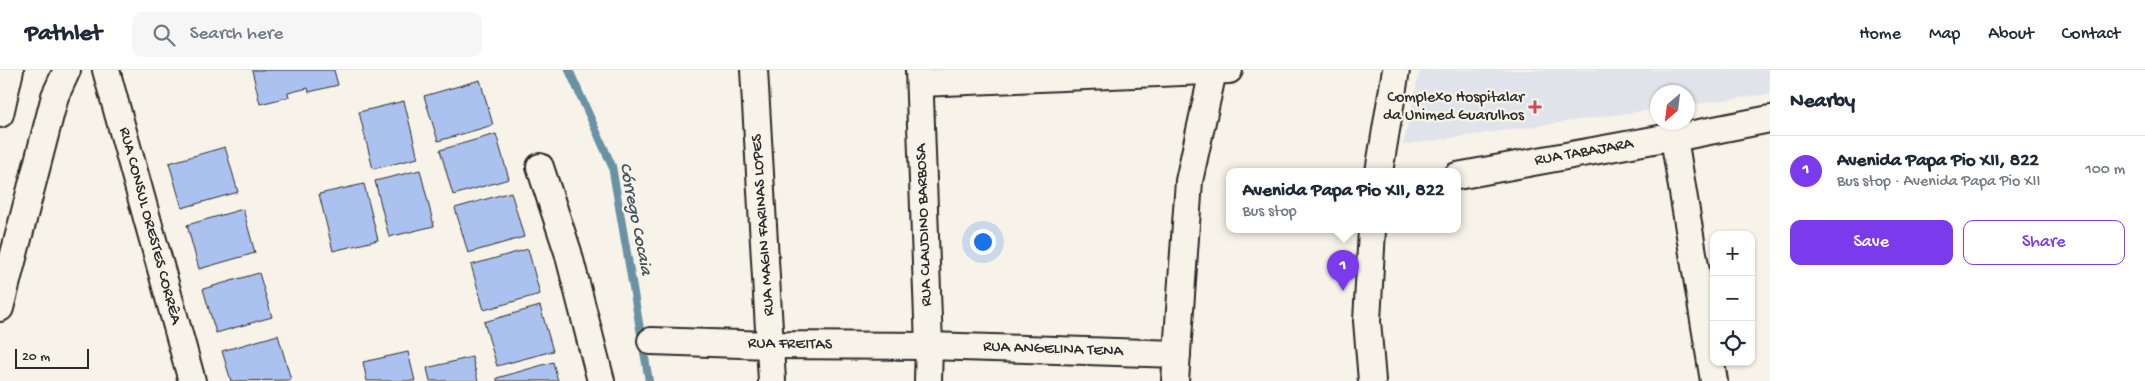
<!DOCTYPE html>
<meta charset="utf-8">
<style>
:root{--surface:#fff;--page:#f6f6f7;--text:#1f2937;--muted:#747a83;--line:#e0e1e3;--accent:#7c3aed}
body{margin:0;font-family:"Gochi Hand",sans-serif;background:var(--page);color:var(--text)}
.controls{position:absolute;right:15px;bottom:15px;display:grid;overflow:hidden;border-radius:10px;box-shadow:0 1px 4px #0004}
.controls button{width:45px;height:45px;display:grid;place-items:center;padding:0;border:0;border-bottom:1px solid var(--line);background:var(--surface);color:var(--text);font:25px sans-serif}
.compass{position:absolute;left:1650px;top:15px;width:45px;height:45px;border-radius:50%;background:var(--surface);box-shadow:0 1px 4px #0004;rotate:208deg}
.scale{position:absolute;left:15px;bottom:12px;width:74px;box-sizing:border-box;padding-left:5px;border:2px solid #2b2b2b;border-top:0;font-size:14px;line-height:18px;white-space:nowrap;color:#2b2b2b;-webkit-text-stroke:4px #f7f3e8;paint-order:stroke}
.you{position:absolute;left:982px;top:171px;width:18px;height:18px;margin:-12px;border:4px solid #fff;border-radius:50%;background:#1a73e8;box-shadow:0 0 0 8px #1a73e833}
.badge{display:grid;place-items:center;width:32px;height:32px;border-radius:50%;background:var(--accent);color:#fff;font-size:16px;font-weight:700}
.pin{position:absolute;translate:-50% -41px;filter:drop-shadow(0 1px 2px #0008)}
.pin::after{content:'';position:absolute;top:26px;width:18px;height:15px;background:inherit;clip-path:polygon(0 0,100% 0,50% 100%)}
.popup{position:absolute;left:1226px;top:98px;width:235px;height:65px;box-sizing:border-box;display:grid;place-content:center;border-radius:10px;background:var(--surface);filter:drop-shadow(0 1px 4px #0005);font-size:16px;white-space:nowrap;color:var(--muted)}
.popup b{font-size:19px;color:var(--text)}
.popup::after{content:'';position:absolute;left:50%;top:100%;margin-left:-10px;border:10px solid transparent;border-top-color:var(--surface)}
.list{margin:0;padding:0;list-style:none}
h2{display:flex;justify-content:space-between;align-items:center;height:65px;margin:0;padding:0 20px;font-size:21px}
h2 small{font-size:16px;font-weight:400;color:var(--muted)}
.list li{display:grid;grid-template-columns:32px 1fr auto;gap:15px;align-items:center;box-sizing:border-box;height:70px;padding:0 20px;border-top:1px solid var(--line)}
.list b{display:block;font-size:19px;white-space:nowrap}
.list p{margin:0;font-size:16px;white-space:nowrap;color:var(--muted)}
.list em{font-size:16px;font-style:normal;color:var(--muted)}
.actions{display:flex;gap:10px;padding:15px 20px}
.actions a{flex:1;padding:11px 0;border:1px solid var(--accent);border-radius:10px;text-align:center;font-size:18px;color:var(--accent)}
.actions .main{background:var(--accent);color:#fff}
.icon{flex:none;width:28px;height:28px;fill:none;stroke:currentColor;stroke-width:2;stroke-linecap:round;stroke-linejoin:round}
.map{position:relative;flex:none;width:1770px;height:311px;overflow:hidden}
header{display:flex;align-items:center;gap:30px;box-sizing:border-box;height:70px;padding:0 25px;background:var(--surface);border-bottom:1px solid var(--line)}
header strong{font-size:24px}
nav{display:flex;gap:28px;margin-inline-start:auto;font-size:18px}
.search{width:350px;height:45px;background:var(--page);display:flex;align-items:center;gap:12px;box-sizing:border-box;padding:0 18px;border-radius:10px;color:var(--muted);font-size:19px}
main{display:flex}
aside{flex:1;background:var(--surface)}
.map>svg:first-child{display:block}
.built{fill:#e0e4ea}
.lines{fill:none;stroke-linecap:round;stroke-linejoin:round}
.stream{stroke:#6b92a5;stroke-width:8}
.building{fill:#abc2f0;stroke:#2b2b2b}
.minor-casing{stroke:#2b2b2b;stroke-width:30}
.minor{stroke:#f7f3e8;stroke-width:26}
.poi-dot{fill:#d1495b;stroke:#f7f3e8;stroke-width:2}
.labels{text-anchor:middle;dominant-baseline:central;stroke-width:4.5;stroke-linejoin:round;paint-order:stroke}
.poi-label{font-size:16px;fill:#2b2b2b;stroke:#f7f3e8;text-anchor:end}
.street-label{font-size:16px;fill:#2b2b2b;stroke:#f7f3e8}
.water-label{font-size:18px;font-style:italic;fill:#46565e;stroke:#f7f3e8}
</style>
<header>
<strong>Pathlet</strong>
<div class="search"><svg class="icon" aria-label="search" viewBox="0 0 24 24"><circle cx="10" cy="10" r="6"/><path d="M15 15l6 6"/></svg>Search here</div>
<nav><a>Home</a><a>Map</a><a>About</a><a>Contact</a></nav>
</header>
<main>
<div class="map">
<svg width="1770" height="311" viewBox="0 0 1770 311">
<rect width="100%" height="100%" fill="#f7f3e8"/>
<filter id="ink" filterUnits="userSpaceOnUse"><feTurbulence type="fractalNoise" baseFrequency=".02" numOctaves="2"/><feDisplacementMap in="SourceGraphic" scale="10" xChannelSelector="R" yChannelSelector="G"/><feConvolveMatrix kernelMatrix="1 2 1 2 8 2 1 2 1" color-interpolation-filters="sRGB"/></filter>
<g filter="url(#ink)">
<path class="built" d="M 1420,0 L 1770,0 L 1770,24 L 1688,35 L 1688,22 L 1658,22 L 1657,39 L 1403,75 Z"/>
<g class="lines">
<path class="stream" d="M 569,0 L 612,96 L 649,311"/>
</g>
<g class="building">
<path d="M 252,0 L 334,0 L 338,15 L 309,22 L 308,18 L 288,23 L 289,27 L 260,34 Z"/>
<path d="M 480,10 L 493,55 L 438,71 L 424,26 Z"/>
<path d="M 404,31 L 418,88 L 373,99 L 359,42 Z"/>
<path d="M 496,64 L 509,109 L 453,125 L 440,80 Z"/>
<path d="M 225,77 L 238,122 L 182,138 L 169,93 Z"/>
<path d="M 420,100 L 434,156 L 389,167 L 375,111 Z"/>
<path d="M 364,114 L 378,170 L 333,181 L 319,124 Z"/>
<path d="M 511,122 L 524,167 L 468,183 L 455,138 Z"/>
<path d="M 243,139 L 255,183 L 199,199 L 187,155 Z"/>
<path d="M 528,179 L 540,224 L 484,240 L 471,195 Z"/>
<path d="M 259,203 L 272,247 L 216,263 L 203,219 Z"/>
<path d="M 540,236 L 553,281 L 497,296 L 484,252 Z"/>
<path d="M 278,265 L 291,310 L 231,311 L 222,281 Z"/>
<path d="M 408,282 L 415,311 L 367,311 L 363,292 Z"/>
<path d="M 472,287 L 478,311 L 430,311 L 427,298 Z"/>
<path d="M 553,292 L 558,311 L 497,311 L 497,308 Z"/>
</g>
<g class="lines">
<defs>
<g id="minor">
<path d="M 106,0 L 192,311"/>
<path d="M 754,0 L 772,311"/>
<path d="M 919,0 L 929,276 L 928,311"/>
<path d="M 920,13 L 1229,0"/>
<path d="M 0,44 L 10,0"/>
<path d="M 1674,68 L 1714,311"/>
<path d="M 540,97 L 568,182 L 601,311"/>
<path d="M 1379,102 L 1396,0"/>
<path d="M 1457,106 L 1670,67 L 1674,68 L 1770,49"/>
<path d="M 1372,160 L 1367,251 L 1372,311"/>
<path d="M 0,238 L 55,26 L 67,0"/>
<path d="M 651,271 L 771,275 L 929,276 L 1177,284"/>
<path d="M 1175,311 L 1189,111 L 1213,1"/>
</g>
</defs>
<use href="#minor" class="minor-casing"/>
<use href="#minor" class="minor"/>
</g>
</g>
<path class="poi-dot" d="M1532.5 29.5h5v5h5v5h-5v5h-5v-5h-5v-5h5z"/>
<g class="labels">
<g class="poi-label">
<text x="1524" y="28">Complexo Hospitalar<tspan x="1524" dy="18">da Unimed Guarulhos</tspan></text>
</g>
<g class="street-label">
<text transform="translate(1584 83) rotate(-10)">RUA TABAJARA</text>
<text transform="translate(764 155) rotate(-94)">RUA MAGIN FARINAS LOPES</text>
<text transform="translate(925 155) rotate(-92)">RUA CLAUDINO BARBOSA</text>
<text transform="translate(149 156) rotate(75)">RUA CONSUL ORESTES CORRÊA</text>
<text transform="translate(790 275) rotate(1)">RUA FREITAS</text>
<text transform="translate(1053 280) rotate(2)">RUA ANGELINA TENA</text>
</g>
<g class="water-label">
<text transform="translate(635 149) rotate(79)">Córrego Cocaia</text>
</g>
</g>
</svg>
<div class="controls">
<button>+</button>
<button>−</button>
<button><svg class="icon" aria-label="locate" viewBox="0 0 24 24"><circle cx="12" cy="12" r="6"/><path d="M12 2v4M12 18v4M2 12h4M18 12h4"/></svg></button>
</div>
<svg class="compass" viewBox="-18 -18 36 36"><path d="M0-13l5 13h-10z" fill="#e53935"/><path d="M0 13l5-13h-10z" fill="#747a83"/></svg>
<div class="scale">20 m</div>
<div class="you"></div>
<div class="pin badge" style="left:1343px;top:221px">1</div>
<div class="popup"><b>Avenida Papa Pio XII, 822</b>Bus stop</div>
</div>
<aside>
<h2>Nearby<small></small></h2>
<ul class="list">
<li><span class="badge">1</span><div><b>Avenida Papa Pio XII, 822</b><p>Bus stop · Avenida Papa Pio XII</p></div><em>100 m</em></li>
</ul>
<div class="actions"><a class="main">Save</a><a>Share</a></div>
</aside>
</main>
